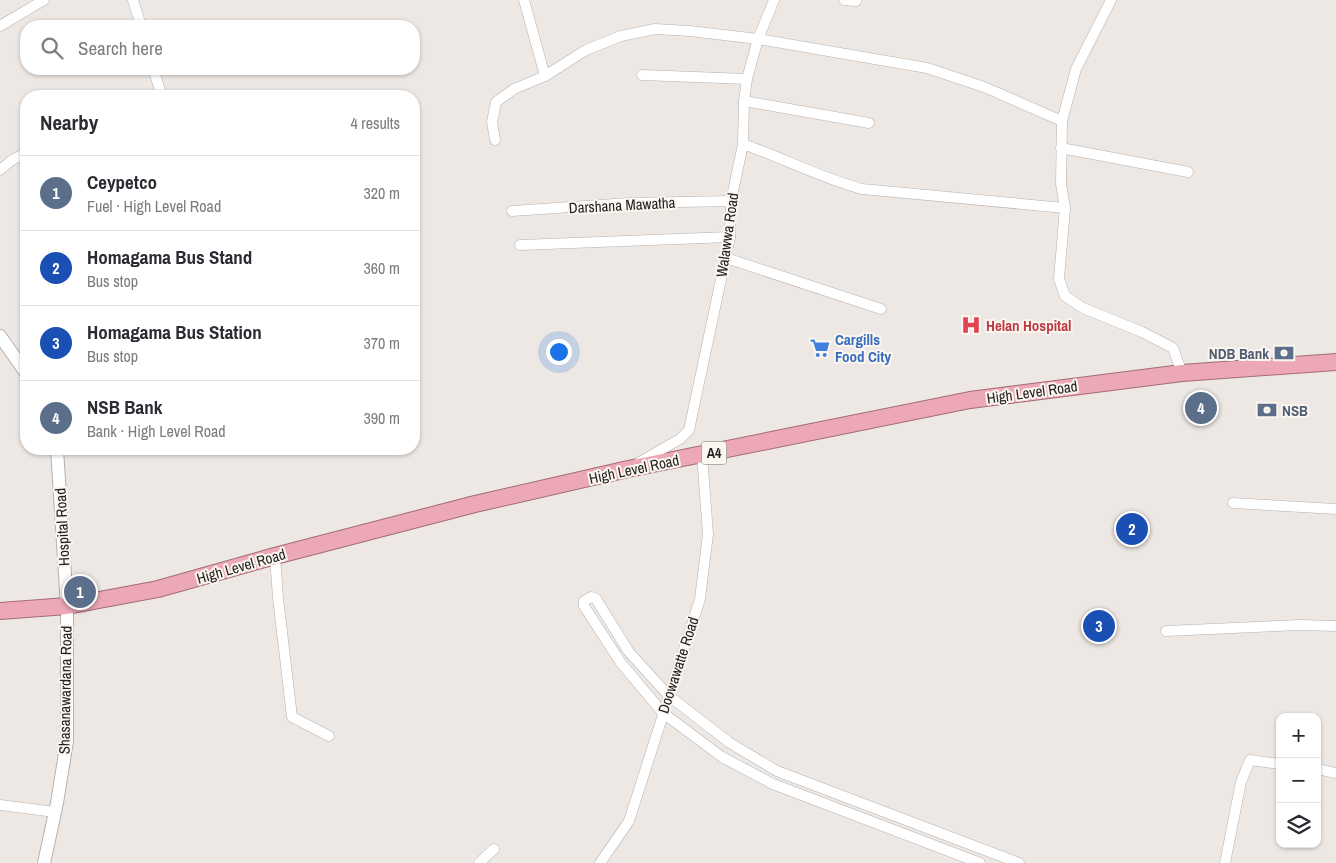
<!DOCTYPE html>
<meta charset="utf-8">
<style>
:root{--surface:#fff;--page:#f2f2f3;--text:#2b2b33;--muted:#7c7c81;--line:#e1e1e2;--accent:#111827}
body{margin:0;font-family:"Archivo Narrow",sans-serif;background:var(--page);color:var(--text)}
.controls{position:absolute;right:15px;bottom:15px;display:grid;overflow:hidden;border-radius:10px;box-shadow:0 1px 4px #0004}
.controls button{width:45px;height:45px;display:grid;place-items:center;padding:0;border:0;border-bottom:1px solid var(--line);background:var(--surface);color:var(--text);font:25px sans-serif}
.you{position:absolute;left:558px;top:351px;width:18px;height:18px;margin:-12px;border:4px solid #fff;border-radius:50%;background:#1a73e8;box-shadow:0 0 0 8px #1a73e833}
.badge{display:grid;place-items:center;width:32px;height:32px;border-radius:50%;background:var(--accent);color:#fff;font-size:16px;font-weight:700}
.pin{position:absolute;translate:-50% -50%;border:2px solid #fff;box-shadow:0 1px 5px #0006}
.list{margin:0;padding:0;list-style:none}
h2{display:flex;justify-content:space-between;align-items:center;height:65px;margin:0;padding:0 20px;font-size:21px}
h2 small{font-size:16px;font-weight:400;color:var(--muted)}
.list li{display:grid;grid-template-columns:32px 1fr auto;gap:15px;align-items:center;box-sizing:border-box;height:75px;padding:0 20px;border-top:1px solid var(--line)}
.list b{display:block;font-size:19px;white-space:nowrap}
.list p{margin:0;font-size:16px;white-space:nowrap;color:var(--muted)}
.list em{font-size:16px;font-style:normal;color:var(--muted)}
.icon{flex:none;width:28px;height:28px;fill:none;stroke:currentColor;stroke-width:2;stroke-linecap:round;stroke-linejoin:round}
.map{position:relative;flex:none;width:1336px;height:863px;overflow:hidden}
.search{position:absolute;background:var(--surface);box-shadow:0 1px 4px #0004;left:20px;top:20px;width:400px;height:55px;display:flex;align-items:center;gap:12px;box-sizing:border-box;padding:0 18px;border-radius:20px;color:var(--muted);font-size:19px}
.panel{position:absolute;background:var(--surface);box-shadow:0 1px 4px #0004;left:20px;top:90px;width:400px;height:365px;border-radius:20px}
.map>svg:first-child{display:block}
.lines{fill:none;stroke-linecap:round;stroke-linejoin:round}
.minor-casing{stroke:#b7b1ad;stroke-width:11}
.tertiary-casing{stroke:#b7b1ad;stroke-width:14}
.trunk-casing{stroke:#a46b76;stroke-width:18}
.minor{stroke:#fff;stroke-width:10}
.tertiary{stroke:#fff;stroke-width:12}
.trunk{stroke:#eca8b6;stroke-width:16}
.labels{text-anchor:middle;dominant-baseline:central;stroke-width:4;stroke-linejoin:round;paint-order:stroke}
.shield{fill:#fcf6f1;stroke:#66625f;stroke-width:1}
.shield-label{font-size:14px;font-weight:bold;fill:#252321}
.street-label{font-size:15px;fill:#252321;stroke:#fcf6f1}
.health-label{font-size:15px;font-weight:bold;fill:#be3a42;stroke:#fcf6f1;text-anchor:start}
.shop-label{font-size:15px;font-weight:bold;fill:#366cbe;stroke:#fcf6f1;text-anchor:start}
.service-label{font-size:15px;font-weight:bold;fill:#4e5e75;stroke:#fcf6f1;text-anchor:end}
</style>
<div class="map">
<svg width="1336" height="863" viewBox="0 0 1336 863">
<rect width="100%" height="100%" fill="#eee8e4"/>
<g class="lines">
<defs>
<g id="minor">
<path d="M 133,0 L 141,26"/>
<path d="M 524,0 L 545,76"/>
<path d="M 844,0 L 856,1"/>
<path d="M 1111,0 L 1076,69 L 1062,121 L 1061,184 L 1065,208 L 1059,279 L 1065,296 L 1083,308 L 1142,332 L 1173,348 L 1182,373"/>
<path d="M 0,26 L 44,0"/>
<path d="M 153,69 L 162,96"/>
<path d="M 642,75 L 747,79"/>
<path d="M 744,101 L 869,123"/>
<path d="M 495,140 L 492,122 L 496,102 L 514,89 L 545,76 L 586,50 L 621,36 L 655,29 L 690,31 L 758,39 L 927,68 L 984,87 L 1062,121"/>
<path d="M 743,144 C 783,158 821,178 862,189 L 1065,208"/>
<path d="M 1061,148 L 1188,172"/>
<path d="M 0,170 L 12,160 L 26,153"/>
<path d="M 512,211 L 629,203 L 731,201"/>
<path d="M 520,245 L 730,237"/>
<path d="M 726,258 L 881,309"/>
<path d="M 638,463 L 680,439 L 689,430 L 730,237 L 731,201 L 743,144 L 744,101 L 747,79 L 758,39 L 774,0"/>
<path d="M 1233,503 L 1336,509"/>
<path d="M 275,556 L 278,598 L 292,717 L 329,736"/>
<path d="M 1166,631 L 1300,625 L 1336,626"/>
<path d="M 1317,769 L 1336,773"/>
<path d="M 0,805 L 55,812"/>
<path d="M 479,863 L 494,849"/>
<path d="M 600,863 L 629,821 L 700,599 L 708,534 L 702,455"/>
<path d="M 980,863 L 773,784 L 722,757 L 663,713 L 621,663 L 584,606 L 584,601 L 591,597 L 596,599 L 629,652 L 669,696 L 730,743 L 777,771 L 1019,863"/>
<path d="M 1225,863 L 1241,782 L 1250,760 L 1280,764"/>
</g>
<g id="tertiary">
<path d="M 0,336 L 26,373"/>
<path d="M 44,863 L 57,803 L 67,741 L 67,606 L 57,449"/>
</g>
<path id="trunk" d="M 0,611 L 67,606 L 158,589 L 275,556 L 475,504 L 628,469 L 970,400 L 1182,373 L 1336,362"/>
</defs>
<use href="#minor" class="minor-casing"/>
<use href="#tertiary" class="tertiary-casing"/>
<use href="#trunk" class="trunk-casing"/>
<use href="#minor" class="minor"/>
<use href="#tertiary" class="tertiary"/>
<use href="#trunk" class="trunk"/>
</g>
<defs>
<symbol id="hospital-bare" viewBox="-9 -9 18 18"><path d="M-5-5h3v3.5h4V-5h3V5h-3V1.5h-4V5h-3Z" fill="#e0444e" stroke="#fcf6f1" stroke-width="2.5" paint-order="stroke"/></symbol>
<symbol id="supermarket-bare" viewBox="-9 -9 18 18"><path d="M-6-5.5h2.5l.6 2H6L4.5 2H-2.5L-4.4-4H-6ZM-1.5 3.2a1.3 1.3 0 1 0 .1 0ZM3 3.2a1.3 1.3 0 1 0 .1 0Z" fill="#3f7fe0" stroke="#fcf6f1" stroke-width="2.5" paint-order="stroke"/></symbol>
<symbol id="bank-bare" viewBox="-9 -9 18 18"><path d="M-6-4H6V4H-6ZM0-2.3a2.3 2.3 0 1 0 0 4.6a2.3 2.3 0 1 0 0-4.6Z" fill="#5c6f8a" stroke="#fcf6f1" stroke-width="2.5" paint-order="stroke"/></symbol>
</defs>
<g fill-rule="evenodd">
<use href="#hospital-bare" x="957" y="311" width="28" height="28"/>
<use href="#supermarket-bare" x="806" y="334" width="28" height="28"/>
<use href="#bank-bare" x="1270" y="339" width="28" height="28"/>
<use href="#bank-bare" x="1253" y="396" width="28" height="28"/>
</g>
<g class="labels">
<rect class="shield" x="701.5" y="441.5" width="25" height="23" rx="4"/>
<g class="shield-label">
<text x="714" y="453">A4</text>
</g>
<g class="street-label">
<text transform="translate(622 205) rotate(-3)">Darshana Mawatha</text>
<text transform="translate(727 235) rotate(-82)">Walawwa Road</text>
<text transform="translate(1032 392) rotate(-8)">High Level Road</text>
<text transform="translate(634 469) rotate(-12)">High Level Road</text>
<text transform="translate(62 527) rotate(-93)">Hospital Road</text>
<text transform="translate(241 566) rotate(-16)">High Level Road</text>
<text transform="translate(678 665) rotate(-72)">Doowawatte Road</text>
<text transform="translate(65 690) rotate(-89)">Shasanawardana Road</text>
</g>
<g class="health-label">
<text x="986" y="325">Helan Hospital</text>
</g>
<g class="shop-label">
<text x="835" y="339">Cargills<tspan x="835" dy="17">Food City</tspan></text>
</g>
<g class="service-label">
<text x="1269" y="353">NDB Bank</text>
<text x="1282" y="410" text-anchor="start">NSB</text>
</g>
</g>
</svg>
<div class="controls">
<button>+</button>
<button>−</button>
<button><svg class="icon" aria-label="layers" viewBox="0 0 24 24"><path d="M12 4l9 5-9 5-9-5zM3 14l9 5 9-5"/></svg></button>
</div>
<div class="you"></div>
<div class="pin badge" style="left:80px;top:592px;background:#5c6f8a">1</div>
<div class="pin badge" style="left:1132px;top:529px;background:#1a4fb4">2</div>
<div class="pin badge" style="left:1099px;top:626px;background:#1a4fb4">3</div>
<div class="pin badge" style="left:1201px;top:408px;background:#5c6f8a">4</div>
<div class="search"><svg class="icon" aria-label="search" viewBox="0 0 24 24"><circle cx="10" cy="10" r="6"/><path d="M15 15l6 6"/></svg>Search here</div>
<section class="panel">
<h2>Nearby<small>4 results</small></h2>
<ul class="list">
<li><span class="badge" style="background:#5c6f8a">1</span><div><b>Ceypetco</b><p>Fuel · High Level Road</p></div><em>320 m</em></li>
<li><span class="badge" style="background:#1a4fb4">2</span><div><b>Homagama Bus Stand</b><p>Bus stop</p></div><em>360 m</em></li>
<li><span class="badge" style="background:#1a4fb4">3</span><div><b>Homagama Bus Station</b><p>Bus stop</p></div><em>370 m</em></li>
<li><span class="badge" style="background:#5c6f8a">4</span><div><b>NSB Bank</b><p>Bank · High Level Road</p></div><em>390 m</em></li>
</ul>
</section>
</div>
